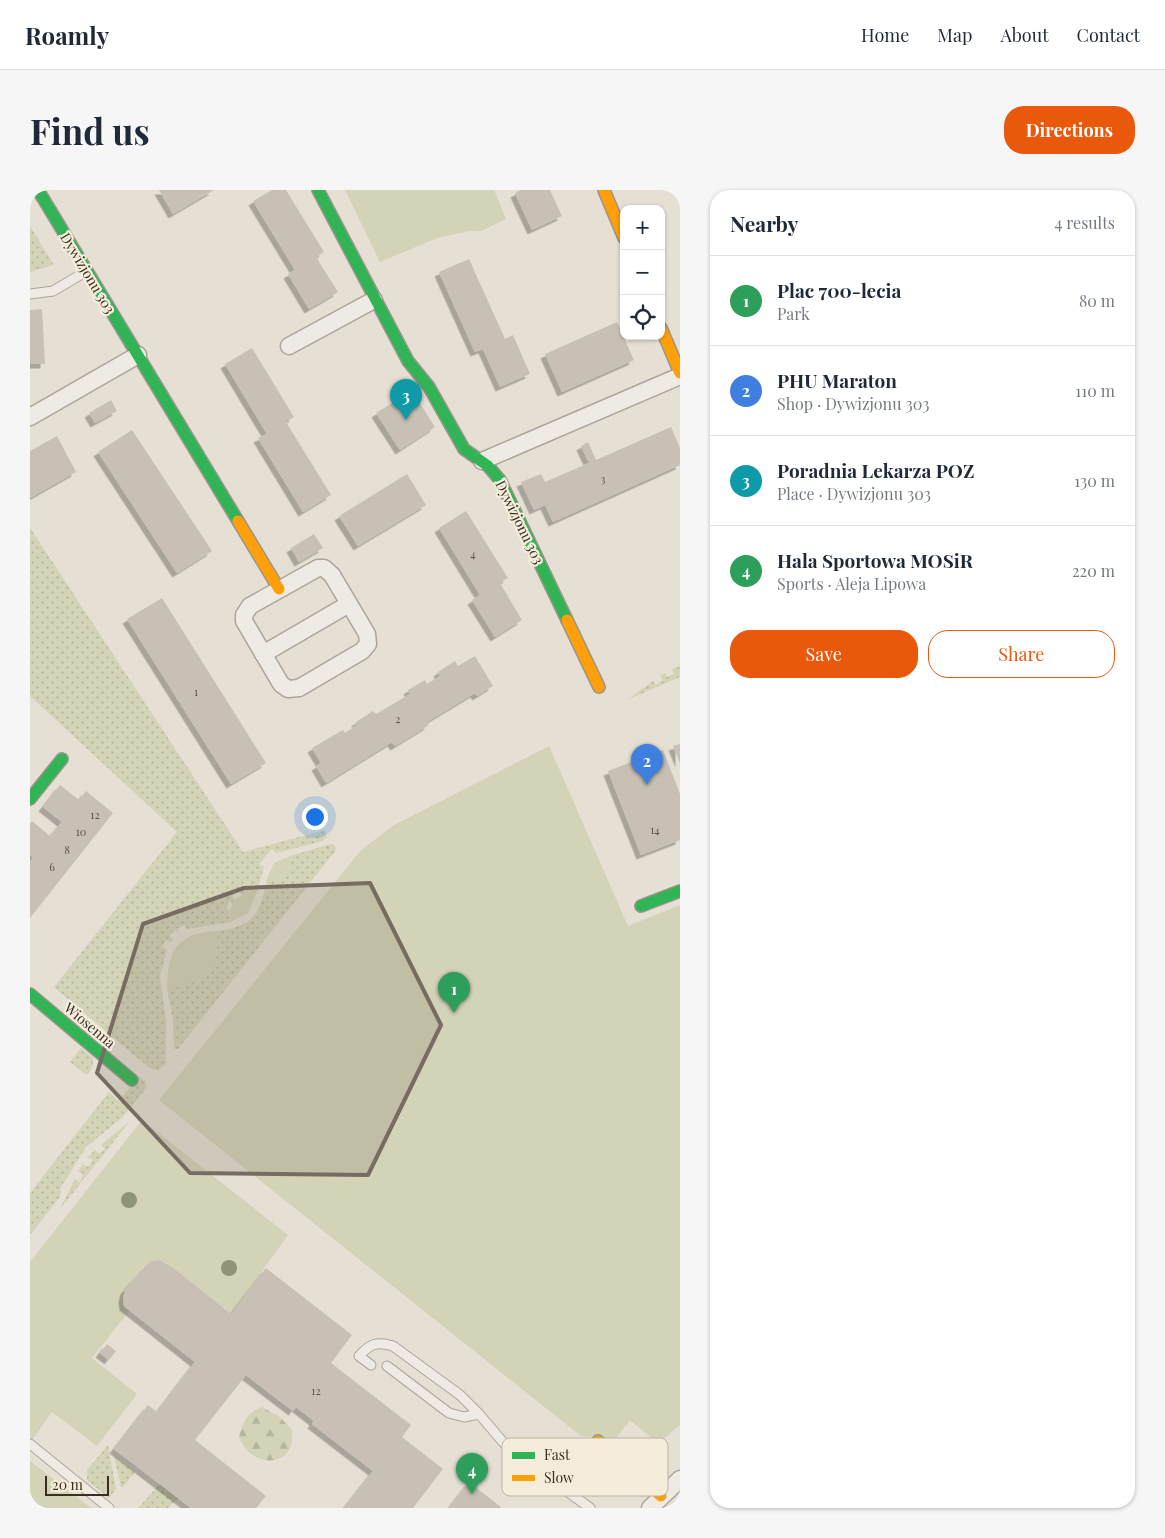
<!DOCTYPE html>
<meta charset="utf-8">
<style>
:root{--surface:#fff;--page:#f6f6f7;--text:#1f2937;--muted:#747a83;--line:#e0e1e3;--accent:#ea580c}
body{margin:0;font-family:"Playfair Display",serif;background:var(--page);color:var(--text)}
.controls{position:absolute;right:15px;top:15px;display:grid;overflow:hidden;border-radius:10px;box-shadow:0 1px 4px #0004}
.controls button{width:45px;height:45px;display:grid;place-items:center;padding:0;border:0;border-bottom:1px solid var(--line);background:var(--surface);color:var(--text);font:25px sans-serif}
.scale{position:absolute;left:15px;bottom:12px;width:64px;box-sizing:border-box;padding-left:5px;border:2px solid #3a2e23;border-top:0;font-size:14px;line-height:18px;white-space:nowrap;color:#3a2e23;-webkit-text-stroke:4px #f4eddb;paint-order:stroke}
.you{position:absolute;left:284px;top:626px;width:18px;height:18px;margin:-12px;border:4px solid #fff;border-radius:50%;background:#1a73e8;box-shadow:0 0 0 8px #1a73e833}
.badge{display:grid;place-items:center;width:32px;height:32px;border-radius:50%;background:var(--accent);color:#fff;font-size:16px;font-weight:700}
.pin{position:absolute;translate:-50% -41px;filter:drop-shadow(0 1px 2px #0008)}
.pin::after{content:'';position:absolute;top:26px;width:18px;height:15px;background:inherit;clip-path:polygon(0 0,100% 0,50% 100%)}
.list{margin:0;padding:0;list-style:none}
h2{display:flex;justify-content:space-between;align-items:center;height:65px;margin:0;padding:0 20px;font-size:21px}
h2 small{font-size:16px;font-weight:400;color:var(--muted)}
.list li{display:grid;grid-template-columns:32px 1fr auto;gap:15px;align-items:center;box-sizing:border-box;height:90px;padding:0 20px;border-top:1px solid var(--line)}
.list b{display:block;font-size:19px;white-space:nowrap}
.list p{margin:0;font-size:16px;white-space:nowrap;color:var(--muted)}
.list em{font-size:16px;font-style:normal;color:var(--muted)}
.actions{display:flex;gap:10px;padding:15px 20px}
.actions a{flex:1;padding:11px 0;border:1px solid var(--accent);border-radius:20px;text-align:center;font-size:18px;color:var(--accent)}
.actions .main{background:var(--accent);color:#fff}
.icon{flex:none;width:28px;height:28px;fill:none;stroke:currentColor;stroke-width:2;stroke-linecap:round;stroke-linejoin:round}
.map{position:relative;flex:none;width:650px;height:1318px;overflow:hidden;border-radius:20px}
header{display:flex;align-items:center;gap:30px;box-sizing:border-box;height:70px;padding:0 25px;background:var(--surface);border-bottom:1px solid var(--line)}
header strong{font-size:24px}
nav{display:flex;gap:28px;margin-inline-start:auto;font-size:18px}
.intro{display:flex;align-items:center;justify-content:space-between;box-sizing:border-box;height:120px;padding:0 30px}
h1{margin:0;font-size:35px}
.button{padding:12px 22px;border-radius:20px;background:var(--accent);color:#fff;font-size:18px;font-weight:700}
main{display:flex;gap:30px;padding:0 30px}
aside{flex:1;background:var(--surface);border-radius:20px;box-shadow:0 1px 4px #0004}
.map>svg:first-child{display:block}
.grass{fill:url(#grass-dots)}
.forest{fill:url(#forest-firs)}
.park{fill:#d2d3b7}
.building{fill:#c8c0b4;filter:url(#shadow)}
.lines{fill:none;stroke-linecap:round;stroke-linejoin:round}
.lane-casing{stroke:#aba59b;stroke-width:11}
.street-casing{stroke:#aba59b;stroke-width:19}
.fast-casing{stroke:#9b958b;stroke-width:14}
.slow-casing{stroke:#9b958b;stroke-width:14}
.lane{stroke:#eeebe4;stroke-width:9}
.street{stroke:#eeebe4;stroke-width:16}
.fast{stroke:#30b455;stroke-width:11}
.slow{stroke:#ff9f0a;stroke-width:11}
.tree{fill:#8f9377}
.marked{fill:#766c61;fill-opacity:0.2;stroke:#766c61;stroke-width:4;stroke-linejoin:round}
.labels{text-anchor:middle;dominant-baseline:central;stroke-width:4.5;stroke-linejoin:round;paint-order:stroke}
.number-label{font-size:11px;fill:#5e5247}
.street-label{font-size:14px;fill:#3a2e23;stroke:#f4eddb}
.key{fill:#f4eddb;stroke:#bcb4a4;stroke-width:1}
.key-label{font-size:14px;fill:#3a2e23}
</style>
<header>
<strong>Roamly</strong>
<nav><a>Home</a><a>Map</a><a>About</a><a>Contact</a></nav>
</header>
<div class="intro"><h1>Find us</h1><a class="button">Directions</a></div>
<main>
<div class="map">
<svg width="650" height="1318" viewBox="0 0 650 1318">
<defs>
<pattern id="grass-dots" width="8" height="8" patternUnits="userSpaceOnUse" patternTransform="scale(1.25)"><rect width="8" height="8" fill="#d2d3b7"/><path d="M2 2h.1M6 6h.1" fill="none" stroke="#b5b59d" stroke-width="1.8" stroke-linecap="round"/></pattern>
<pattern id="forest-firs" width="22" height="20" patternUnits="userSpaceOnUse" patternTransform="scale(1.25)"><rect width="22" height="20" fill="#d2d3b7"/><path d="M5 1l3.5 6h-7zM16 11l3.5 6h-7z" fill="#b5b59d"/></pattern>
<filter id="shadow"><feDropShadow dx="-4.5" dy="4.5" stdDeviation="0" flood-color="#0004"/></filter>
</defs>
<rect width="100%" height="100%" fill="#e5e0d3"/>
<g class="grass">
<path d="M 0,36 L 24,75 L 0,82 Z"/>
<path d="M 0,338 L 213,662 L 295,640 L 297,647 L 293,651 L 246,663 L 242,659 L 229,674 L 234,677 L 227,702 L 211,704 L 208,701 L 202,706 L 205,710 L 203,713 L 199,711 L 196,719 L 200,720 L 201,732 L 157,739 L 154,735 L 147,739 L 150,744 L 145,740 L 139,746 L 143,750 L 141,752 L 136,750 L 132,757 L 137,759 L 130,786 L 136,831 L 136,873 L 128,881 L 118,877 L 24,797 L 147,642 L 0,506 Z"/>
<path d="M 650,476 L 650,487 L 597,510 L 623,491 L 626,495 L 633,490 L 630,486 L 635,483 L 637,487 L 644,484 L 642,479 Z"/>
<path d="M 301,654 L 305,656 L 306,660 L 148,859 L 144,859 L 143,829 L 137,799 C 170,794 193,777 186,741 C 224,736 230,725 237,689 L 252,687 L 260,677 L 260,666 Z"/>
<path d="M 51,858 L 63,868 L 63,876 L 57,885 L 40,872 Z"/>
<path d="M 109,886 L 115,891 L 117,897 L 92,928 L 56,957 L 31,997 L 30,1007 L 0,1045 L 0,1003 L 79,902 L 89,911 Z"/>
<path d="M 100,931 L 30,1019 L 45,989 L 50,992 L 53,984 L 48,981 L 53,974 L 58,977 L 63,971 L 58,967 L 65,960 L 69,964 L 75,959 L 71,955 Z"/>
<path d="M 78,1255 L 86,1299 L 79,1308 L 57,1290 L 57,1280 Z"/>
<path d="M 84,1266 L 105,1282 L 93,1297 L 91,1297 Z"/>
<path d="M 130,1294 L 148,1308 L 138,1318 L 108,1318 Z"/>
</g>
<path class="forest" d="M 232,1217 L 250,1227 L 262,1240 C 266,1281 220,1278 209,1247 C 212,1233 218,1222 232,1217 Z"/>
<g class="park">
<path d="M 315,0 L 464,0 L 476,29 L 451,41 L 440,41 L 407,48 L 350,72 Z"/>
<path d="M 519,556 L 598,736 L 650,715 L 650,1235 L 631,1251 L 623,1249 L 600,1230 L 582,1253 L 575,1248 L 551,1246 L 129,910 L 331,660 L 364,635 Z"/>
<path d="M 260,666 C 262,682 252,691 237,689 L 244,673 Z"/>
<path d="M 227,702 L 218,723 L 201,732 C 197,713 209,701 227,702 Z"/>
<path d="M 186,741 C 194,775 169,796 137,799 C 137,761 147,743 186,741 Z"/>
<path d="M 112,930 L 258,1045 L 201,1124 L 137,1074 L 126,1070 C 110,1074 91,1100 94,1116 L 99,1121 L 62,1168 L 107,1204 L 67,1256 L 22,1222 L 0,1253 L 0,1072 Z"/>
<path d="M 0,1271 L 61,1318 L 0,1318 Z"/>
</g>
<g class="building">
<path d="M 129,0 L 184,0 L 143,24 Z"/>
<path d="M 242,0 L 256,0 L 294,62 L 286,67 L 308,102 L 279,119 L 258,84 L 265,80 L 223,11 Z"/>
<path d="M 491,0 L 520,0 L 532,26 L 502,40 L 485,3 Z"/>
<path d="M 439,69 L 475,149 L 483,145 L 500,184 L 470,197 L 453,159 L 445,162 L 409,82 Z"/>
<path d="M 12,119 L 15,174 L 0,174 L 0,120 Z"/>
<path d="M 587,132 L 604,170 L 532,202 L 515,164 Z"/>
<path d="M 222,158 L 264,227 L 256,232 L 301,305 L 273,322 L 228,248 L 237,244 L 195,174 Z"/>
<path d="M 382,201 L 405,237 L 370,260 L 346,223 Z"/>
<path d="M 81,210 L 87,221 L 65,233 L 59,223 Z"/>
<path d="M 641,237 L 650,258 L 650,275 L 523,332 L 515,315 L 504,320 L 491,292 L 511,284 L 515,292 L 559,273 L 551,256 L 558,252 L 566,270 Z"/>
<path d="M 102,240 L 182,361 L 147,383 L 68,262 Z"/>
<path d="M 27,246 L 46,282 L 0,308 L 0,261 Z"/>
<path d="M 377,284 L 396,315 L 328,356 L 309,326 Z"/>
<path d="M 436,321 L 478,388 L 470,393 L 492,430 L 465,447 L 442,410 L 450,405 L 409,338 Z"/>
<path d="M 284,344 L 293,358 L 269,372 L 261,358 Z"/>
<path d="M 132,408 L 236,573 L 201,594 L 97,429 Z"/>
<path d="M 445,466 L 463,496 L 447,506 L 445,503 L 397,532 L 399,535 L 365,556 L 362,552 L 296,593 L 286,576 L 291,573 L 282,558 L 313,540 L 315,543 L 327,535 L 326,532 L 343,521 L 346,524 L 380,504 L 378,500 L 395,490 L 397,494 L 410,486 L 408,482 L 425,471 L 428,476 Z"/>
<path d="M 650,554 L 650,573 L 643,556 Z"/>
<path d="M 633,560 L 650,604 L 650,650 L 611,665 L 578,581 Z"/>
<path d="M 30,595 L 49,610 L 56,601 L 83,623 L 0,728 L 0,672 L 3,668 L 0,665 L 0,634 L 2,631 L 20,646 L 32,632 L 13,617 Z"/>
<path d="M 129,1070 L 142,1077 L 201,1124 L 236,1078 L 322,1145 L 301,1173 L 381,1235 L 372,1247 L 413,1279 L 383,1318 L 314,1318 L 343,1281 L 282,1234 L 284,1231 L 266,1217 L 263,1221 L 216,1185 L 165,1250 L 236,1306 L 226,1318 L 161,1318 L 84,1259 L 118,1215 L 127,1222 L 165,1172 L 94,1116 L 93,1108 L 95,1100 L 115,1076 L 121,1071 Z"/>
<path d="M 77,1154 L 86,1161 L 79,1170 L 70,1163 Z"/>
<path d="M 439,1292 L 471,1317 L 470,1318 L 419,1318 Z"/>
</g>
<g class="lines">
<defs>
<g id="lane">
<path d="M 0,104 L 23,101 L 57,81"/>
<path d="M 341,1175 L 329,1166 C 340,1154 346,1151 363,1156 L 430,1205 L 449,1224"/>
<path d="M 357,1176 L 419,1223 L 434,1227 L 449,1224 L 479,1259 L 560,1318"/>
<path d="M 0,1254 L 79,1318"/>
</g>
<g id="street">
<path d="M 259,156 L 344,110"/>
<path d="M 0,227 L 108,165"/>
<path d="M 452,271 L 650,186"/>
<path d="M 288,378 L 294,378 L 302,385 L 337,444 L 338,454 L 332,461 L 269,498 L 258,499 L 251,494 L 214,431 L 214,425 L 220,416 Z"/>
<path d="M 233,464 L 319,414"/>
<path d="M 620,1318 L 650,1289"/>
</g>
<g id="fast">
<path d="M 8,0 L 208,331"/>
<path d="M 288,0 L 378,171 L 399,197 L 434,259 L 458,276 L 470,290 L 537,430"/>
<path d="M 0,609 L 32,569"/>
<path d="M 611,716 L 650,701"/>
<path d="M 0,804 L 102,890"/>
</g>
<g id="slow">
<path d="M 574,0 L 594,48"/>
<path d="M 631,138 L 650,183"/>
<path d="M 208,331 L 249,399"/>
<path d="M 537,430 L 569,497"/>
<path d="M 568,1251 L 631,1306"/>
</g>
</defs>
<use href="#lane" class="lane-casing"/>
<use href="#street" class="street-casing"/>
<use href="#fast" class="fast-casing"/>
<use href="#slow" class="slow-casing"/>
<use href="#lane" class="lane"/>
<use href="#street" class="street"/>
<use href="#fast" class="fast"/>
<use href="#slow" class="slow"/>
</g>
<g class="tree">
<circle cx="99" cy="1010" r="8"/>
<circle cx="199" cy="1078" r="8"/>
</g>
<path class="marked" d="M 340,693 L 411,835 L 338,985 L 160,983 L 67,883 L 113,734 L 214,698 Z"/>
<g class="labels">
<g class="number-label">
<text x="573" y="288">3</text>
<text x="443" y="363">4</text>
<text x="166" y="501">1</text>
<text x="368" y="528">2</text>
<text x="65" y="624">12</text>
<text x="625" y="639">14</text>
<text x="51" y="641">10</text>
<text x="37" y="659">8</text>
<text x="22" y="676">6</text>
<text x="286" y="1200">12</text>
</g>
<g class="street-label">
<text transform="translate(58 83) rotate(59)">Dywizjonu 303</text>
<text transform="translate(490 332) rotate(64)">Dywizjonu 303</text>
<text transform="translate(60 835) rotate(40)">Wiosenna</text>
</g>
</g>
<rect x="472" y="1248" width="166" height="58" rx="8" class="key"/>
<rect x="482" y="1262" width="23" height="7" fill="#30b455"/>
<rect x="482" y="1285" width="23" height="6" fill="#ff9f0a"/>
<g class="key-label">
<text x="514" y="1270">Fast</text>
<text x="514" y="1293">Slow</text>
</g>
</svg>
<div class="controls">
<button>+</button>
<button>−</button>
<button><svg class="icon" aria-label="locate" viewBox="0 0 24 24"><circle cx="12" cy="12" r="6"/><path d="M12 2v4M12 18v4M2 12h4M18 12h4"/></svg></button>
</div>
<div class="scale">20 m</div>
<div class="you"></div>
<div class="pin badge" style="left:424px;top:823px;background:#2e9e5b">1</div>
<div class="pin badge" style="left:617px;top:595px;background:#3f7fe0">2</div>
<div class="pin badge" style="left:376px;top:230px;background:#0f9aa8">3</div>
<div class="pin badge" style="left:442px;top:1304px;background:#2e9e5b">4</div>
</div>
<aside>
<h2>Nearby<small>4 results</small></h2>
<ul class="list">
<li><span class="badge" style="background:#2e9e5b">1</span><div><b>Plac 700-lecia</b><p>Park</p></div><em>80 m</em></li>
<li><span class="badge" style="background:#3f7fe0">2</span><div><b>PHU Maraton</b><p>Shop · Dywizjonu 303</p></div><em>110 m</em></li>
<li><span class="badge" style="background:#0f9aa8">3</span><div><b>Poradnia Lekarza POZ</b><p>Place · Dywizjonu 303</p></div><em>130 m</em></li>
<li><span class="badge" style="background:#2e9e5b">4</span><div><b>Hala Sportowa MOSiR</b><p>Sports · Aleja Lipowa</p></div><em>220 m</em></li>
</ul>
<div class="actions"><a class="main">Save</a><a>Share</a></div>
</aside>
</main>
